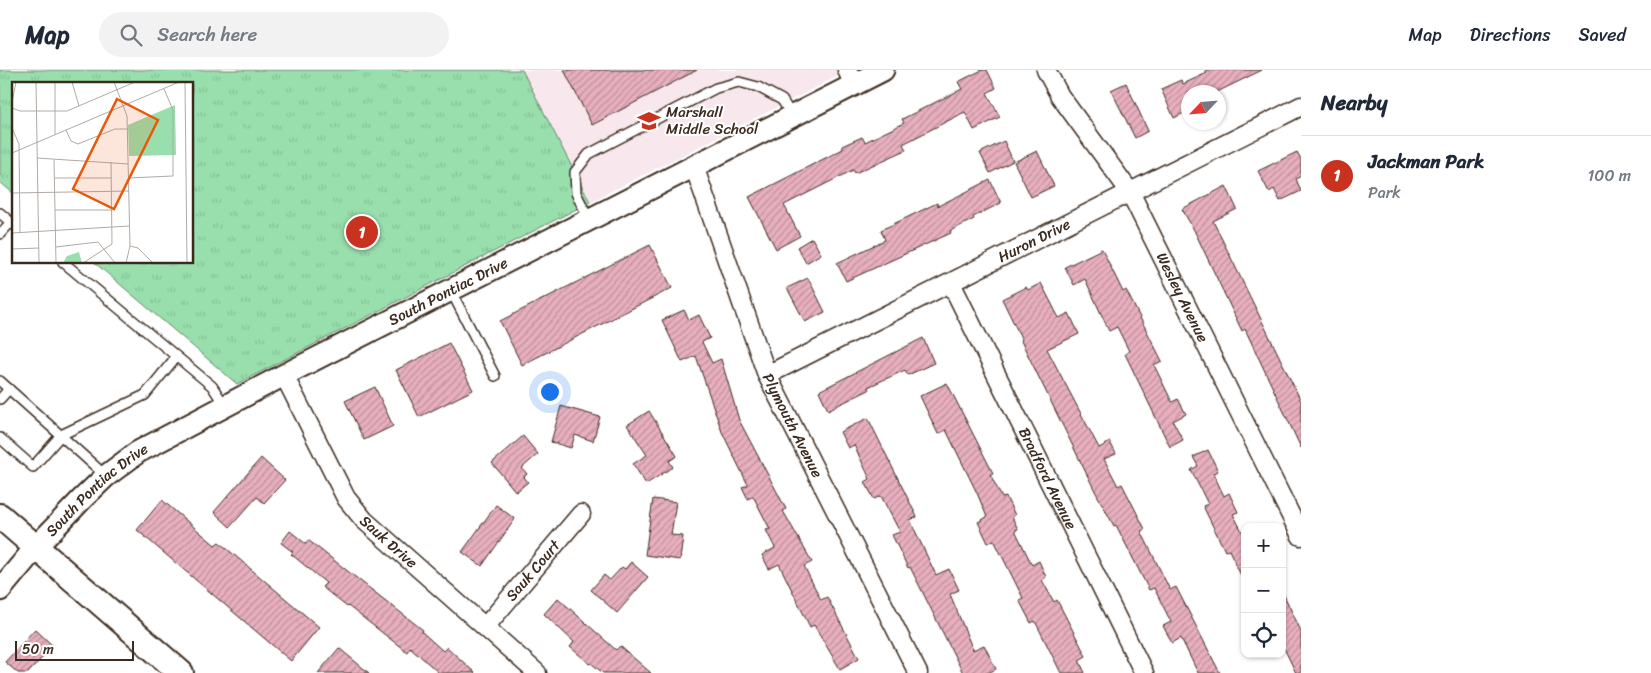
<!DOCTYPE html>
<meta charset="utf-8">
<style>
:root{--surface:#fff;--page:#f2f2f3;--text:#1f2937;--muted:#747a83;--line:#e0e1e3;--accent:#c8321e}
body{margin:0;font-family:Sriracha,sans-serif;background:var(--page);color:var(--text)}
.controls{position:absolute;right:15px;bottom:15px;display:grid;overflow:hidden;border-radius:10px;box-shadow:0 1px 4px #0004}
.controls button{width:45px;height:45px;display:grid;place-items:center;padding:0;border:0;border-bottom:1px solid var(--line);background:var(--surface);color:var(--text);font:25px sans-serif}
.compass{position:absolute;left:1181px;top:15px;width:45px;height:45px;border-radius:50%;background:var(--surface);box-shadow:0 1px 4px #0004;rotate:244deg}
.scale{position:absolute;left:15px;bottom:12px;width:119px;box-sizing:border-box;padding-left:5px;border:2px solid #3b2a1e;border-top:0;font-size:14px;line-height:18px;white-space:nowrap;color:#3b2a1e;-webkit-text-stroke:4px #fff;paint-order:stroke}
.you{position:absolute;left:549px;top:321px;width:18px;height:18px;margin:-12px;border:4px solid #fff;border-radius:50%;background:#1a73e8;box-shadow:0 0 0 8px #1a73e833}
.badge{display:grid;place-items:center;width:32px;height:32px;border-radius:50%;background:var(--accent);color:#fff;font-size:16px;font-weight:700}
.pin{position:absolute;translate:-50% -50%;border:2px solid #fff;box-shadow:0 1px 5px #0006}
.list{margin:0;padding:0;list-style:none}
h2{display:flex;justify-content:space-between;align-items:center;height:65px;margin:0;padding:0 20px;font-size:21px}
h2 small{font-size:16px;font-weight:400;color:var(--muted)}
.list li{display:grid;grid-template-columns:32px 1fr auto;gap:15px;align-items:center;box-sizing:border-box;height:80px;padding:0 20px;border-top:1px solid var(--line)}
.list b{display:block;font-size:19px;white-space:nowrap}
.list p{margin:0;font-size:16px;white-space:nowrap;color:var(--muted)}
.list em{font-size:16px;font-style:normal;color:var(--muted)}
.icon{flex:none;width:28px;height:28px;fill:none;stroke:currentColor;stroke-width:2;stroke-linecap:round;stroke-linejoin:round}
.map{position:relative;flex:none;width:1301px;height:603px;overflow:hidden}
header{display:flex;align-items:center;gap:30px;box-sizing:border-box;height:70px;padding:0 25px;background:var(--surface);border-bottom:1px solid var(--line)}
header strong{font-size:24px}
nav{display:flex;gap:28px;margin-inline-start:auto;font-size:18px}
.search{width:350px;height:45px;background:var(--page);display:flex;align-items:center;gap:12px;box-sizing:border-box;padding:0 18px;border-radius:28px;color:var(--muted);font-size:19px}
main{display:flex}
aside{flex:1;background:var(--surface)}
.map>svg:first-child{display:block}
.built{fill:#f8e7ec}
.park{fill:url(#park-tufts);stroke:#6a8466}
.building{fill:url(#building-hatch);stroke:#3b2a1e}
.lines{fill:none;stroke-linecap:round;stroke-linejoin:round}
.service-casing{stroke:#3b2a1e;stroke-width:12}
.minor-casing{stroke:#3b2a1e;stroke-width:21}
.tertiary-casing{stroke:#3b2a1e;stroke-width:25}
.secondary-casing{stroke:#3b2a1e;stroke-width:28}
.service{stroke:#fff;stroke-width:9}
.minor{stroke:#fff;stroke-width:18}
.tertiary{stroke:#fff;stroke-width:21}
.secondary{stroke:#fff;stroke-width:24}
.labels{text-anchor:middle;dominant-baseline:central;stroke-width:4;stroke-linejoin:round;paint-order:stroke}
.poi-label{font-size:15px;fill:#3b2a1e;stroke:#fff;text-anchor:start}
.street-label{font-size:15px;fill:#3b2a1e;stroke:#fff}
.inset-road{fill:none;stroke:#b1aaa5;stroke-width:1}
.view{fill:#e8590c;fill-opacity:0.15;stroke:#e8590c;stroke-width:2.5}
.inset-edge{fill:none;stroke:#3b2a1e;stroke-width:2.5}
</style>
<header>
<strong>Map</strong>
<div class="search"><svg class="icon" aria-label="search" viewBox="0 0 24 24"><circle cx="10" cy="10" r="6"/><path d="M15 15l6 6"/></svg>Search here</div>
<nav><a>Map</a><a>Directions</a><a>Saved</a></nav>
</header>
<main>
<div class="map">
<svg width="1301" height="603" viewBox="0 0 1301 603">
<defs>
<pattern id="park-tufts" width="24" height="20" patternUnits="userSpaceOnUse" patternTransform="scale(1.25)"><rect width="24" height="20" fill="#98dfad"/><path d="M3 7l-1-3M5 7V3M7 7l1-3M15 17l-1-3M17 17v-4M19 17l1-3" fill="none" stroke="#84c094"/></pattern>
<pattern id="building-hatch" width="6" height="6" patternUnits="userSpaceOnUse" patternTransform="scale(1.25)"><rect width="6" height="6" fill="#e8afbf"/><path d="M-1 1l2-2M0 6l6-6M5 7l2-2" fill="none" stroke="#bd8f9b"/></pattern>
</defs>
<rect width="100%" height="100%" fill="#fff"/>
<filter id="ink" filterUnits="userSpaceOnUse"><feTurbulence type="fractalNoise" baseFrequency=".02" numOctaves="2"/><feDisplacementMap in="SourceGraphic" scale="10" xChannelSelector="R" yChannelSelector="G"/><feConvolveMatrix kernelMatrix="1 2 1 2 8 2 1 2 1" color-interpolation-filters="sRGB"/></filter>
<g filter="url(#ink)">
<path class="built" d="M 522,0 L 850,0 L 590,132 Z"/>
<path class="park" d="M 0,0 L 522,0 L 590,132 L 237,314 L 95,193 L 192,192 L 192,14 L 14,14 L 14,124 L 0,112 Z"/>
<g class="building">
<path d="M 564,0 L 697,0 L 592,55 Z"/>
<path d="M 982,0 L 987,0 L 996,18 L 987,23 L 1000,47 L 974,60 L 965,42 L 903,74 L 906,80 L 855,103 L 853,100 L 784,135 L 800,166 L 776,179 L 749,127 L 843,79 L 842,76 L 862,67 L 865,72 L 904,53 L 902,49 L 962,19 L 958,12 Z"/>
<path d="M 1205,0 L 1262,0 L 1217,22 L 1188,22 L 1188,41 L 1174,48 L 1161,19 L 1181,10 L 1183,14 L 1207,3 Z"/>
<path d="M 1126,13 L 1148,61 L 1135,68 L 1111,20 Z"/>
<path d="M 1004,71 L 1013,91 L 990,103 L 980,83 Z"/>
<path d="M 1037,81 L 1054,116 L 1031,127 L 1014,92 Z"/>
<path d="M 1297,82 L 1301,89 L 1301,106 L 1296,109 L 1301,121 L 1280,131 L 1274,119 L 1269,122 L 1258,101 Z"/>
<path d="M 990,110 L 1001,133 L 973,147 L 974,149 L 950,161 L 951,163 L 846,211 L 837,193 L 885,170 L 881,160 L 937,133 L 938,136 Z"/>
<path d="M 1226,116 L 1237,139 L 1213,151 L 1301,331 L 1301,378 L 1245,259 L 1242,261 L 1194,160 L 1182,139 Z"/>
<path d="M 812,168 L 821,184 L 806,193 L 797,177 Z"/>
<path d="M 650,175 L 672,218 L 522,295 L 500,251 Z"/>
<path d="M 1102,179 L 1123,222 L 1126,220 L 1162,291 L 1154,295 L 1172,332 L 1178,329 L 1186,344 L 1173,351 L 1183,370 L 1170,377 L 1125,284 L 1129,281 L 1117,257 L 1109,261 L 1085,209 L 1074,215 L 1065,197 Z"/>
<path d="M 808,208 L 825,242 L 805,252 L 787,218 Z"/>
<path d="M 1041,213 L 1059,248 L 1069,243 L 1079,264 L 1047,279 L 1099,378 L 1110,372 L 1116,384 L 1104,389 L 1118,416 L 1122,414 L 1145,459 L 1141,461 L 1170,520 L 1176,517 L 1220,603 L 1198,603 L 1181,568 L 1172,573 L 1163,556 L 1171,552 L 1154,518 L 1149,520 L 1116,455 L 1114,456 L 1095,421 L 1021,271 L 1022,270 L 1002,229 L 1026,217 L 1028,220 Z"/>
<path d="M 684,240 L 689,250 L 699,245 L 710,268 L 702,272 L 712,293 L 721,289 L 739,350 L 786,439 L 783,441 L 812,492 L 804,496 L 821,530 L 827,527 L 859,588 L 840,599 L 814,555 L 810,557 L 779,494 L 769,499 L 762,485 L 775,478 L 766,460 L 770,459 L 753,426 L 748,429 L 742,417 L 748,415 L 722,362 L 696,286 L 682,292 L 662,250 Z"/>
<path d="M 923,268 L 934,293 L 908,305 L 905,300 L 868,317 L 869,320 L 828,340 L 819,321 Z"/>
<path d="M 449,273 L 473,320 L 419,347 L 396,300 Z"/>
<path d="M 947,313 L 993,403 L 990,404 L 1002,428 L 1006,427 L 1015,445 L 1012,447 L 1018,459 L 1015,460 L 1032,495 L 1039,491 L 1046,507 L 1042,510 L 1054,532 L 1057,530 L 1086,586 L 1079,590 L 1085,603 L 1061,603 L 1035,551 L 1031,553 L 1019,530 L 1023,528 L 994,470 L 988,473 L 978,452 L 987,447 L 977,423 L 946,360 L 938,364 L 920,326 Z"/>
<path d="M 375,317 L 393,356 L 364,370 L 345,331 Z"/>
<path d="M 561,336 L 600,347 L 593,371 L 575,365 L 571,378 L 551,372 Z"/>
<path d="M 649,341 L 677,386 L 669,391 L 673,397 L 646,414 L 633,394 L 647,385 L 627,355 Z"/>
<path d="M 868,348 L 917,447 L 910,450 L 936,505 L 949,499 L 959,520 L 950,524 L 973,580 L 984,575 L 996,599 L 988,603 L 963,603 L 910,497 L 908,498 L 892,465 L 900,462 L 881,426 L 874,429 L 865,412 L 870,409 L 854,375 L 848,378 L 840,362 Z"/>
<path d="M 523,366 L 538,384 L 522,398 L 527,404 L 524,407 L 528,412 L 516,422 L 492,393 Z"/>
<path d="M 1208,380 L 1218,401 L 1213,403 L 1224,426 L 1229,423 L 1238,442 L 1233,444 L 1245,467 L 1245,514 L 1229,480 L 1225,481 L 1203,436 L 1208,434 L 1191,400 L 1198,396 L 1193,387 Z"/>
<path d="M 261,388 L 285,410 L 264,433 L 257,427 L 230,457 L 214,442 Z"/>
<path d="M 653,429 L 676,432 L 671,465 L 683,466 L 680,490 L 645,485 Z"/>
<path d="M 162,430 L 215,475 L 219,472 L 319,557 L 291,591 L 137,460 Z"/>
<path d="M 496,435 L 515,449 L 482,496 L 462,482 Z"/>
<path d="M 290,461 L 306,474 L 308,470 L 423,560 L 422,562 L 443,581 L 447,577 L 475,603 L 439,603 L 410,577 L 407,582 L 348,536 L 347,537 L 322,517 L 326,513 L 291,484 L 293,482 L 281,473 Z"/>
<path d="M 631,492 L 648,507 L 617,543 L 591,520 L 604,505 L 610,510 L 622,497 L 625,499 Z"/>
<path d="M 1282,521 L 1301,561 L 1301,603 L 1296,603 L 1282,574 Z"/>
<path d="M 558,528 L 616,580 L 620,576 L 651,603 L 603,603 L 591,593 L 590,594 L 570,577 L 574,572 L 544,544 Z"/>
<path d="M 35,559 L 53,576 L 28,603 L 18,603 L 5,592 Z"/>
<path d="M 339,578 L 369,603 L 318,603 Z"/>
</g>
<g class="lines">
<defs>
<g id="service">
<path d="M 0,143 L 14,155"/>
<path d="M 589,149 L 576,123 L 575,102 L 589,84 L 716,18 L 739,12 L 758,17 L 782,30 L 792,46"/>
<path d="M 0,164 L 11,152"/>
<path d="M 63,192 L 212,316 L 225,336"/>
<path d="M 451,221 L 495,306"/>
<path d="M 0,311 L 106,406"/>
<path d="M 0,329 L 9,319"/>
<path d="M 0,368 L 33,397 L 61,365 L 145,325 L 176,287"/>
</g>
<g id="minor">
<path d="M 847,0 L 854,15"/>
<path id="s1" d="M 1046,0 L 1060,26 L 1130,122 L 1301,466"/>
<path id="s2" d="M 694,96 L 767,305 L 918,603"/>
<path id="s3" d="M 951,213 L 1144,603"/>
<path id="s4" d="M 284,305 L 346,428 L 364,450 L 537,603"/>
<path id="s5" d="M 767,305 L 1301,36"/>
<path id="s6" d="M 485,557 L 581,444"/>
</g>
<g id="tertiary">
<path id="s7" d="M 0,520 L 36,477 L 82,429 L 106,406 L 138,382 L 284,305 L 883,0"/>
</g>
<path id="secondary" d="M 0,446 L 181,603"/>
</defs>
<use href="#service" class="service-casing"/>
<use href="#minor" class="minor-casing"/>
<use href="#tertiary" class="tertiary-casing"/>
<use href="#secondary" class="secondary-casing"/>
<use href="#service" class="service"/>
<use href="#minor" class="minor"/>
<use href="#tertiary" class="tertiary"/>
<use href="#secondary" class="secondary"/>
</g>
</g>
<defs>
<symbol id="school-bare" viewBox="-9 -9 18 18"><path d="M0-5L7-2L0 1L-7-2ZM-4 1L0 2.5L4 1V4Q0 6-4 4Z" fill="#c8321e" stroke="#fff" stroke-width="2.5" paint-order="stroke"/></symbol>
</defs>
<g fill-rule="evenodd">
<use href="#school-bare" x="633" y="35" width="32" height="32"/>
</g>
<g class="labels">
<g class="poi-label">
<text x="666" y="42">Marshall<tspan x="666" dy="17">Middle School</tspan></text>
</g>
<g class="street-label">
<text stroke="none"><textPath href="#s5" startOffset="299">Huron Drive</textPath></text>
<text stroke="none"><textPath href="#s7" startOffset="545">South Pontiac Drive</textPath></text>
<text stroke="none"><textPath href="#s1" startOffset="266">Wesley Avenue</textPath></text>
<text stroke="none"><textPath href="#s2" startOffset="278">Plymouth Avenue</textPath></text>
<text stroke="none"><textPath href="#s3" startOffset="218">Bradford Avenue</textPath></text>
<text stroke="none"><textPath href="#s7" startOffset="140">South Pontiac Drive</textPath></text>
<text stroke="none"><textPath href="#s4" startOffset="199">Sauk Drive</textPath></text>
<text stroke="none"><textPath href="#s6" startOffset="74">Sauk Court</textPath></text>
</g>
</g>
<g transform="translate(12 12)">
<rect width="181" height="181" fill="#fff"/>
<path d="M 163,23 L 164,73 L 117,74 L 116,43 ZM 67,170 L 70,181 L 51,181 L 55,174 Z" fill="#98dfad"/>
<path class="inset-road" d="M 24,0 L 27,181M 43,0 L 43,52M 60,0 L 67,24M 102,0 L 115,34 L 118,164 L 114,181M 173,0 L 175,181M 0,20 L 4,0M 0,26 L 8,29 L 55,29 L 123,0M 0,46 L 7,62 L 8,150M 54,48 L 59,59 L 66,62 L 103,47 L 116,47M 0,71 L 167,0M 25,76 L 116,82M 42,78 L 44,181M 43,96 L 99,96M 116,96 L 161,94 L 161,28 L 152,7M 0,111 L 117,109M 43,128 L 100,128M 0,151 L 117,144M 118,164 L 126,166 L 141,181M 44,165 L 86,160 L 103,181M 0,167 L 27,166M 71,181 L 100,162 L 99,80"/>
<path class="view" d="M 105,17 L 146,38 L 102,127 L 61,107 Z"/>
<rect width="181" height="181" class="inset-edge"/>
</g>
</svg>
<div class="controls">
<button>+</button>
<button>−</button>
<button><svg class="icon" aria-label="locate" viewBox="0 0 24 24"><circle cx="12" cy="12" r="6"/><path d="M12 2v4M12 18v4M2 12h4M18 12h4"/></svg></button>
</div>
<svg class="compass" viewBox="-18 -18 36 36"><path d="M0-13l5 13h-10z" fill="#e53935"/><path d="M0 13l5-13h-10z" fill="#747a83"/></svg>
<div class="scale">50 m</div>
<div class="you"></div>
<div class="pin badge" style="left:362px;top:162px">1</div>
</div>
<aside>
<h2>Nearby<small></small></h2>
<ul class="list">
<li><span class="badge">1</span><div><b>Jackman Park</b><p>Park</p></div><em>100 m</em></li>
</ul>
</aside>
</main>
